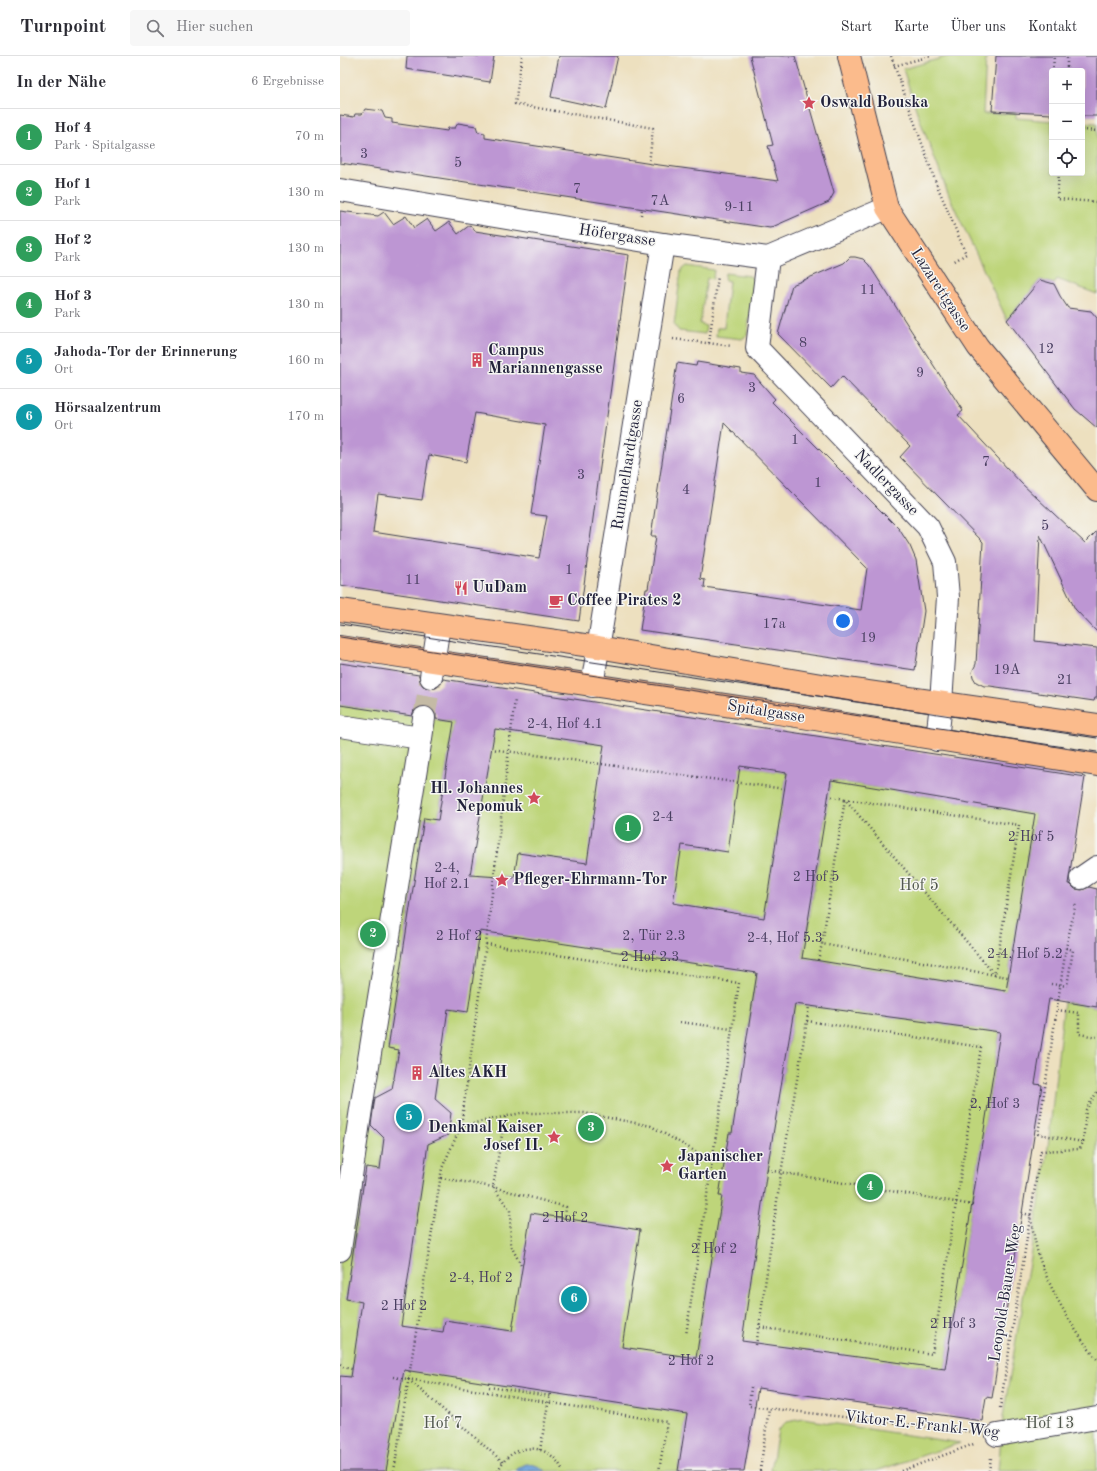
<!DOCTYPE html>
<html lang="de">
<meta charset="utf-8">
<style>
:root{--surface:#fff;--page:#f7f7f7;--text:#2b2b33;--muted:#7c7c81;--line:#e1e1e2;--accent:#d93025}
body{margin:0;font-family:"Old Standard TT",serif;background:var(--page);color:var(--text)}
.controls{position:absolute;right:12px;top:12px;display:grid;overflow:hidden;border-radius:4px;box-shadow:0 4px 16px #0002}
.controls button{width:36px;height:36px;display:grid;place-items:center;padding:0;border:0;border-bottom:1px solid var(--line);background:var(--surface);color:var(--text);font:20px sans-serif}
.you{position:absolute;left:503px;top:565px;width:14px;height:14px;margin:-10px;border:3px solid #fff;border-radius:50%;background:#1a73e8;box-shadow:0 0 0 6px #1a73e833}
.badge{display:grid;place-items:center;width:26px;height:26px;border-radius:50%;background:var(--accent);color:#fff;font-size:13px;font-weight:700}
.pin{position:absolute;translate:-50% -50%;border:2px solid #fff;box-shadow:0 1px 4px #0006}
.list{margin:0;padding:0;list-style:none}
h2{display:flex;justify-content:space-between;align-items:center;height:52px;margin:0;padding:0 16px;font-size:17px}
h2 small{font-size:13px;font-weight:400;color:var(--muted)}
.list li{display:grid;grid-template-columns:26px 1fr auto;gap:12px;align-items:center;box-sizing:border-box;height:56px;padding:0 16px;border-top:1px solid var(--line)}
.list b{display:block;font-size:15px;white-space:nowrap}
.list p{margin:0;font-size:13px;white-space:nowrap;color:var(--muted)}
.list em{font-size:13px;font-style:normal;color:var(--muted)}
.icon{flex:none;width:22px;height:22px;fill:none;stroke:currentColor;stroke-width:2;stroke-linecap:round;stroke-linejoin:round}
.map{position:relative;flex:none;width:757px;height:1415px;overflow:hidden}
header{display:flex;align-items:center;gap:24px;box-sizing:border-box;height:56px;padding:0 20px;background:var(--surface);border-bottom:1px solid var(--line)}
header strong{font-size:19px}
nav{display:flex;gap:22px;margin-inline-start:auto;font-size:14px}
.search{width:280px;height:36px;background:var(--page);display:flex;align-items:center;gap:10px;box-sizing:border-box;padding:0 14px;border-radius:4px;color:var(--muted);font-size:15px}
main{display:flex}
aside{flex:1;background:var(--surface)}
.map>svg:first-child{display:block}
.green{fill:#bed57a;stroke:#707c5a}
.water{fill:#6ea2da;stroke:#48628a}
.building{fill:#bd96d3;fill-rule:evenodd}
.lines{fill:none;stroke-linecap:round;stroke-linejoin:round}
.minor-tunnel{stroke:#c4baa5;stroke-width:22;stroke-dasharray:22 11;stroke-linecap:butt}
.minor-casing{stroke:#403e4f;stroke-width:24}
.major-casing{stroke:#403e4f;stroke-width:24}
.path{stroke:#403e4f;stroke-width:2.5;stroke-dasharray:1 3;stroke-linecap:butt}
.minor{stroke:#fff;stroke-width:22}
.major{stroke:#fbbb8c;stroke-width:22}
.tram{stroke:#22223b;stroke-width:1}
.path-bridge{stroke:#403e4f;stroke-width:2.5;stroke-dasharray:1 3;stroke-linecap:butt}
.labels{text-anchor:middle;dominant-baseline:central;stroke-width:3;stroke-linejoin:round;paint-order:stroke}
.number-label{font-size:14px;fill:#493f61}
.poi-label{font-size:16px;font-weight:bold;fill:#22223b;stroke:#f6f6f2;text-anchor:start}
.street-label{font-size:16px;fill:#22223b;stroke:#f6f6f2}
.park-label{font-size:16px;fill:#51584e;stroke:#f6f6f2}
</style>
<header>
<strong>Turnpoint</strong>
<div class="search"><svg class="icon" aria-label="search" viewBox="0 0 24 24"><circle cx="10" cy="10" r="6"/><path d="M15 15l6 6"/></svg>Hier suchen</div>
<nav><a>Start</a><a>Karte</a><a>Über uns</a><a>Kontakt</a></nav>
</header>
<main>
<aside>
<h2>In der Nähe<small>6 Ergebnisse</small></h2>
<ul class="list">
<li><span class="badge" style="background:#2e9e5b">1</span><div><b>Hof 4</b><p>Park · Spitalgasse</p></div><em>70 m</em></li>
<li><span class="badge" style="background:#2e9e5b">2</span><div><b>Hof 1</b><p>Park</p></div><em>130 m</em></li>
<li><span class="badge" style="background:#2e9e5b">3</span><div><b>Hof 2</b><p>Park</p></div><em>130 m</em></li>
<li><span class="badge" style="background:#2e9e5b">4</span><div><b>Hof 3</b><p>Park</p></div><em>130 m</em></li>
<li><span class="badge" style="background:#0f9aa8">5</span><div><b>Jahoda-Tor der Erinnerung</b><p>Ort</p></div><em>160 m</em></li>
<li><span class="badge" style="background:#0f9aa8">6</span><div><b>Hörsaalzentrum</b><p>Ort</p></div><em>170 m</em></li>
</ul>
</aside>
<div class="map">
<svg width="757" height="1415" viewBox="0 0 757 1415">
<rect width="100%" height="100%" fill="#f6f6f2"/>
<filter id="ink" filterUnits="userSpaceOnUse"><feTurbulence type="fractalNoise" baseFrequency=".025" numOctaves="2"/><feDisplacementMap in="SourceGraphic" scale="8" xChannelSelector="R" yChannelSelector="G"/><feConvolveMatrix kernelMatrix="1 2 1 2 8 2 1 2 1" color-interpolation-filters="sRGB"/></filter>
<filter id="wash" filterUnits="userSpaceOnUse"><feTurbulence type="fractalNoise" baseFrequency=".012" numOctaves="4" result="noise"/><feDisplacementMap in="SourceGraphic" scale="16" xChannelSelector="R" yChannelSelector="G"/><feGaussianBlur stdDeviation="0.9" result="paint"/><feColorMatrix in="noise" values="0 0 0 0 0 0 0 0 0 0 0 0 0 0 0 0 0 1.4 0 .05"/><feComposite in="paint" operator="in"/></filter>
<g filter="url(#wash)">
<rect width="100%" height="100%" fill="#ede0bf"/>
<g class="green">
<path d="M 609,0 L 646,0 L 643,58 L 676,57 L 676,62 L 712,65 L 712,117 L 742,117 L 742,67 L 757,67 L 757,238 L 717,223 L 714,228 L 700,224 L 667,264 L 610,142 L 578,59 L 563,13 Z"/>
<path d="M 347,210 L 374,214 L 373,223 L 367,222 L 360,268 L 366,270 L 365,278 L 339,275 L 334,269 L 341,215 Z"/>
<path d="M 385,217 L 410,220 L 415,226 L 407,279 L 402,283 L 376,280 L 377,272 L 384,272 L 389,225 L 384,224 Z"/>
<path d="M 159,636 L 186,677 L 447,717 L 424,862 L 250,835 L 254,809 L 178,797 L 174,823 L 163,821 L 419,903 L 392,1077 L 389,1077 L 382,1140 L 355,1306 L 282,1291 L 105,1265 L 103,1276 L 91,1274 L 149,1327 L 347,1358 L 338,1415 L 46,1415 L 61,1329 L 52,1328 L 88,1088 L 107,1079 L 95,1043 L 108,953 L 127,956 L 119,883 Z"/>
<path d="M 0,649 L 114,666 L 98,764 L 84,762 L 48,992 L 61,994 L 60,1001 L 57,1001 L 52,1033 L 33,1043 L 30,1067 L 44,1082 L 40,1113 L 26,1112 L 6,1243 L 22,1246 L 11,1321 L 0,1320 Z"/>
<path d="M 491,724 L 695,758 L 666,935 L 463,902 Z"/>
<path d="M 724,946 L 757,951 L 757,1415 L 658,1415 L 663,1361 L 707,1100 Z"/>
<path d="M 455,948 L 660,976 L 605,1313 L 401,1287 L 427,1114 Z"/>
<path d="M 463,1363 L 620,1387 L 536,1415 L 431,1415 L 438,1374 L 446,1366 Z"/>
</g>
<path class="water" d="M 186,1408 C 194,1408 199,1410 205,1415 L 175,1415 L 180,1411 Z"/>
<g id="blocks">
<g class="building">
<path d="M 67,0 L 154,0 L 150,26 L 66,13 Z"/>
<path d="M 219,0 L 278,0 L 266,53 L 211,41 Z"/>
<path d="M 410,0 L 455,0 L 494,137 L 489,146 L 430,172 L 0,107 L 0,59 L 14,61 L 15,58 L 22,58 L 25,53 L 42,55 L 45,62 L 52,63 L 52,67 L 107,75 L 108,72 L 115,72 L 118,67 L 136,70 L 138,76 L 145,77 L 145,82 L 312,108 L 438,125 L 428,90 L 433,89 Z"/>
<path d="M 656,0 L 757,0 L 757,60 L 742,60 L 742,15 L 712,15 L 712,58 L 652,55 Z"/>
<path d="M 0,155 L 38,160 L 44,156 L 53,168 L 66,160 L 74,172 L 87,163 L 96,175 L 109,166 L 118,178 L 130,169 L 135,175 L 289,199 L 239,565 L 0,529 ZM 135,357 L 205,369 L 191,458 L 207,460 L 199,502 L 33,476 L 38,438 L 82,444 L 89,399 L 126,406 Z"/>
<path d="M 510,201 L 515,201 L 523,203 L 529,209 L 623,355 L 618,359 L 681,427 L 745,487 L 757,475 L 757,576 L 735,553 L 700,479 L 695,585 L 757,592 L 757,642 L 755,642 L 754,645 L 650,630 L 644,630 L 636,626 L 633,621 L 632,616 L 636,608 L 643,486 L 560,401 L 570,390 L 502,320 L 491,332 L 438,278 L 452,229 L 504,207 Z"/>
<path d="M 700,224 L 714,228 L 720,240 L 728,252 L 751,255 L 757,262 L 757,372 L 735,353 L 667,264 Z"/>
<path d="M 357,306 L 401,313 L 401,317 L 414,319 L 435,343 L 432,346 L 559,473 L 570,490 L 576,504 L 584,555 L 575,614 L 300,574 L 306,533 L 308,533 L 316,480 L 311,480 L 337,307 L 356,310 ZM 384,367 L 527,512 L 521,554 L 364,531 L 365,524 L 360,523 Z"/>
<path d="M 0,607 L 79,619 L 80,626 L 83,630 L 89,633 L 96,632 L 101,628 L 103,623 L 745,721 L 728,828 L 730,828 L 735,833 L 742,834 L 749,831 L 757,833 L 757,951 L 709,943 L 695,1028 L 702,1029 L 682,1157 L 652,1342 L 646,1341 L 642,1365 L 418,1332 L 404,1415 L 338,1415 L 347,1358 L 64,1314 L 46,1415 L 0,1415 L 0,1320 L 11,1321 L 22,1246 L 6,1243 L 26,1111 L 40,1113 L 44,1082 L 31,1069 L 33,1055 L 35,1042 L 52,1033 L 59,994 L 48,992 L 84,762 L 98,764 L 114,666 L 96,663 L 96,658 L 92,652 L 85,650 L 80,650 L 74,654 L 72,660 L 0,649 ZM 155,673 L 264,689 L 247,807 L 178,797 L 174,822 L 130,819 ZM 400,710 L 447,717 L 424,862 L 333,847 L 342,789 L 388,796 ZM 491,724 L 695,758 L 666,935 L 462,902 ZM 140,875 L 417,917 L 392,1077 L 389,1077 L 379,1140 L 382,1140 L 356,1302 L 282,1291 L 300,1174 L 191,1157 L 172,1275 L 105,1265 L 103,1276 L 61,1270 L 88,1088 L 108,1079 L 111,1057 L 95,1043 L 108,953 L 128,956 ZM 455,948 L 660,976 L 605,1313 L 402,1285 L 427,1114 Z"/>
</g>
</g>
</g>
<g filter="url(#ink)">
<use href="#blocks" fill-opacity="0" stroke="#403e4f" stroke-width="1"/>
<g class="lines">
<path class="minor-tunnel" d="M 84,662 L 91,621"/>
<defs>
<g id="minor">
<path d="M 0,134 L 323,188 L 428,202 L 547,152"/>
<path d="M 428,202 L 417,292 L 588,471 L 605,506 L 608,541 L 601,647 L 597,684"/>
<path d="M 91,621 L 99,569"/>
<path d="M 252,630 L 323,188"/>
<path d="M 0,670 L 81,682 L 21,1053 L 0,1194"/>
<path d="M 81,682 L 84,662"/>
<path d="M 741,822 L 757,811"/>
<path d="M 657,1379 L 757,1362"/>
</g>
<g id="major">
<path d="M 509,0 L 547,152 L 638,291 L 757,434"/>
<path d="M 0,554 L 258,591 L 493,631 L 757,669"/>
<path d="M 0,591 L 438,657 L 757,709"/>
</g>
</defs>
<use href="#minor" class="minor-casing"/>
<use href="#major" class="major-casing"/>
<g class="path">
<path d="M 182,0 L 175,48 L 313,72 L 309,108"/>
<path d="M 551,0 L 596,127 L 626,198 L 613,206"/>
<path d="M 554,10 L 591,0"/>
<path d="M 713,15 L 714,0"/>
<path d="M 727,15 L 727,0"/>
<path d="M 711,60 L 712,40"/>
<path d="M 742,74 L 757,75"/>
<path d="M 719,117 L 717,143 L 757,146"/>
<path d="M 301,159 L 302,153"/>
<path d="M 333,283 L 392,290"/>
<path d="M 369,287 L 378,220"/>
<path d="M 151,693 L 445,733"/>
<path d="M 488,740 L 505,743 L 655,919 L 668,921"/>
<path d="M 505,743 L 679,769 L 655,919 L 482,888 Z"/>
<path d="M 146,888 L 399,927 L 346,1279"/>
<path d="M 726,892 L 733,894 L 727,930"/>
<path d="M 478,904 L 482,888"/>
<path d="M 717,954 L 739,957 L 739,978 L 757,981"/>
<path d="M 467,965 L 641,991 L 592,1298 L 419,1271 L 441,1117 Z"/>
<path d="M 467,965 L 469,950"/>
<path d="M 340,966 L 392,973"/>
<path d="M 165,1061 L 153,1131 L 170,1154 L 171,1190 L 182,1211"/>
<path d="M 109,1068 L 121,1070 L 181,1057 L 244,1057 L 311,1070 L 372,1105 L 385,1108"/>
<path d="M 743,1086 L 746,1054 L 757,1036"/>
<path d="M 427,1114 L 633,1149"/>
<path d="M 101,1122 L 153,1131 L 226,1151 L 225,1162"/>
<path d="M 682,1157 L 690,1159 C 693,1173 695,1188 699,1201 C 709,1232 736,1279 757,1303"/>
<path d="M 416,1289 L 419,1271"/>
<path d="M 0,1308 L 3,1311 L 12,1313"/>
<path d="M 53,1321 L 68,1323 L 163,1406"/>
<path d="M 68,1323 L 327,1366 L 319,1415"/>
<path d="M 149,1327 L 149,1331 L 210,1340"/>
<path d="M 411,1331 L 409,1350 L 633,1376"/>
<path d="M 660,1352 L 700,1099 L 701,1095 L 740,1093 L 743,1086 L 698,1078 L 726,892 L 736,846"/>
<path d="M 200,1394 L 210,1337"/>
<path d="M 54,1415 L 102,1112 L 121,1070 L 146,888 L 175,643"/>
<path d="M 158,1415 C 171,1385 210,1385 223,1415"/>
<path d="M 420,1415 L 429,1352"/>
<path d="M 561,1415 L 634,1388"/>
<path d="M 649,1415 L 651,1402"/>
</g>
<use href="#minor" class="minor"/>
<use href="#major" class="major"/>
<g class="tram">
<path d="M 0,568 L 757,682"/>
<path d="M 0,581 L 757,696"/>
</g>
<path class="path-bridge" d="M 711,928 L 727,930"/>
</g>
</g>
<defs>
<symbol id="sight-bare" viewBox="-9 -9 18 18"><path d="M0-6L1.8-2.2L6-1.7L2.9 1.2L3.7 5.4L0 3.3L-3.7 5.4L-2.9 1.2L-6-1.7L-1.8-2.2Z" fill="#d1495b" stroke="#f6f6f2" stroke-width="2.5" paint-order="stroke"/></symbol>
<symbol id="building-bare" viewBox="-9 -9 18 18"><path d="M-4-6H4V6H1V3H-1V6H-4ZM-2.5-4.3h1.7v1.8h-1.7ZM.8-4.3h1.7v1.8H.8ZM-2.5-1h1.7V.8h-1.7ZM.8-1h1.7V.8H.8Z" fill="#d1495b" stroke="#f6f6f2" stroke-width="2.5" paint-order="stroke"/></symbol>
<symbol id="restaurant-bare" viewBox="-9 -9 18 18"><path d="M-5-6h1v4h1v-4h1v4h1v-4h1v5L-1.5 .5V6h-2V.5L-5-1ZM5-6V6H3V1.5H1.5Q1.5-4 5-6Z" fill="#d1495b" stroke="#f6f6f2" stroke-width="2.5" paint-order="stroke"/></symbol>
<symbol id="cafe-bare" viewBox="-9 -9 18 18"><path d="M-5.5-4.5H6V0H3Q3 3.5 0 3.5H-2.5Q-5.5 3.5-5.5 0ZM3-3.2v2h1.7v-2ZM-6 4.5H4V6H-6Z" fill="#d1495b" stroke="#f6f6f2" stroke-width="2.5" paint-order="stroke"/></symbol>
</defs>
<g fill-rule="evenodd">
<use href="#sight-bare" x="459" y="37" width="20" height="20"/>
<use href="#building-bare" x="127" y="294" width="20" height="20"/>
<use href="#restaurant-bare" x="111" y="522" width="20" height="20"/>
<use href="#cafe-bare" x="206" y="535" width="20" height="20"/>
<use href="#sight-bare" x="184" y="732" width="20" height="20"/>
<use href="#sight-bare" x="152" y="814" width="20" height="20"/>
<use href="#building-bare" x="67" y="1007" width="20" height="20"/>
<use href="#sight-bare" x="204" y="1071" width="20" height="20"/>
<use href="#sight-bare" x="317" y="1100" width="20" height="20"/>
</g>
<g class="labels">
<g class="number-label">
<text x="24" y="98">3</text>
<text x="118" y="107">5</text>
<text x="237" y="133">7</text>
<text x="320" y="145">7A</text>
<text x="399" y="151">9-11</text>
<text x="528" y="234">11</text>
<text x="463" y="287">8</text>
<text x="706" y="293">12</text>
<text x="580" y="317">9</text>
<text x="412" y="332">3</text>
<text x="341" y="343">6</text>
<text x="455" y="384">1</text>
<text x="646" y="406">7</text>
<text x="241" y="419">3</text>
<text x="478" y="427">1</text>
<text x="346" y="434">4</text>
<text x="705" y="470">5</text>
<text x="229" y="514">1</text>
<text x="73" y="524">11</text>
<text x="434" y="568">17a</text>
<text x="528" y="582">19</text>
<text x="667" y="614">19A</text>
<text x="725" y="624">21</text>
<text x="225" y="668">2-4, Hof 4.1</text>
<text x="323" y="761">2-4</text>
<text x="691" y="781">2 Hof 5</text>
<text x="107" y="812">2-4,<tspan x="107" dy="16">Hof 2.1</tspan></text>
<text x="476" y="821">2 Hof 5</text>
<text x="119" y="880">2 Hof 2</text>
<text x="314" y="880">2, Tür 2.3</text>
<text x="445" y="882">2-4, Hof 5.3</text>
<text x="685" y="898">2-4, Hof 5.2</text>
<text x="310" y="901">2 Hof 2.3</text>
<text x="655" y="1048">2, Hof 3</text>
<text x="225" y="1162">2 Hof 2</text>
<text x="374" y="1193">2 Hof 2</text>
<text x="141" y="1222">2-4, Hof 2</text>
<text x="64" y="1250">2 Hof 2</text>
<text x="613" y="1268">2 Hof 3</text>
<text x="351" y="1305">2 Hof 2</text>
</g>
<g class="poi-label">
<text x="480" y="47">Oswald Bouska</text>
<text x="148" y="295">Campus<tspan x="148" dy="18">Mariannengasse</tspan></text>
<text x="132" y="532">UuDam</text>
<text x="227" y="545">Coffee Pirates 2</text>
<text x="183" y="733" text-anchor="end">Hl. Johannes<tspan x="183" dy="18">Nepomuk</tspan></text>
<text x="173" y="824">Pfleger-Ehrmann-Tor</text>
<text x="88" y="1017">Altes AKH</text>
<text x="203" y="1072" text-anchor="end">Denkmal Kaiser<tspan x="203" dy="18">Josef II.</tspan></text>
<text x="338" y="1101">Japanischer<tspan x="338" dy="18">Garten</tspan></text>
</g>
<g class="street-label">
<text transform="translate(277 180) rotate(9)">Höfergasse</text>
<text transform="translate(600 234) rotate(57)">Lazarettgasse</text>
<text transform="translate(288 409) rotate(-81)">Rummelhardtgasse</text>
<text transform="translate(546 427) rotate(46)">Nadlergasse</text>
<text transform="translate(426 656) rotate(9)">Spitalgasse</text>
<text transform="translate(666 1237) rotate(-81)">Leopold-Bauer-Weg</text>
<text transform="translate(582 1369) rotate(6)">Viktor-E.-Frankl-Weg</text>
</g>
<g class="park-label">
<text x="579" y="830">Hof 5</text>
<text x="103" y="1368">Hof 7</text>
<text x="710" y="1368">Hof 13</text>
</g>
</g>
</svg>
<div class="controls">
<button>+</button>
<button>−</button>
<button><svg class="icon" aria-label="locate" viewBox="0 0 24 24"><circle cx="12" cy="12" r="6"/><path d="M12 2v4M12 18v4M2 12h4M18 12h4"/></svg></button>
</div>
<div class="you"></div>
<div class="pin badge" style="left:288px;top:772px;background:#2e9e5b">1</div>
<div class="pin badge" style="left:33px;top:878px;background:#2e9e5b">2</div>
<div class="pin badge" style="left:251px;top:1072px;background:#2e9e5b">3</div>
<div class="pin badge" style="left:530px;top:1131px;background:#2e9e5b">4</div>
<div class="pin badge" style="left:69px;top:1061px;background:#0f9aa8">5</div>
<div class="pin badge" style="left:234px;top:1243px;background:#0f9aa8">6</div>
</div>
</main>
